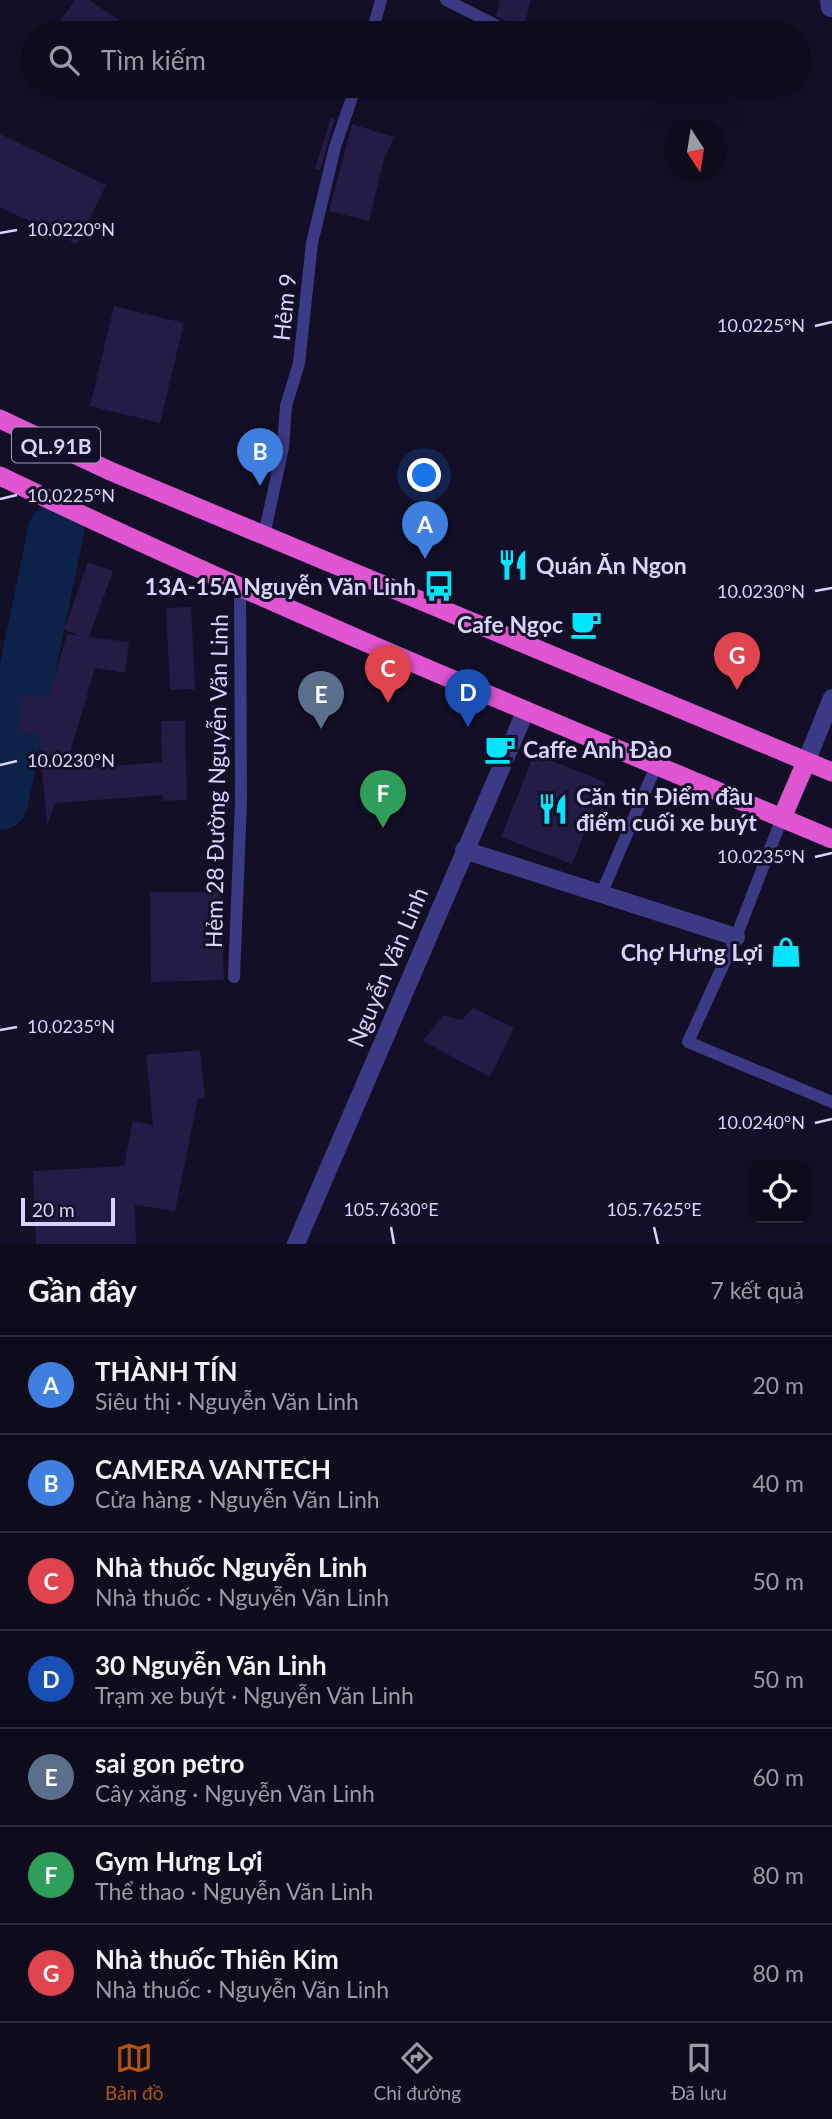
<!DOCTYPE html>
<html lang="vi">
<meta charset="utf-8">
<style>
:root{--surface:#0e0b1c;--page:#171425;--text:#f1f3f6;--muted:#9b9ba3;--line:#2e2b3b;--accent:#b45309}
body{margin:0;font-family:Lato,sans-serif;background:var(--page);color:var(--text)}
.controls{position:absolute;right:21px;bottom:21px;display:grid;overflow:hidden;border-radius:14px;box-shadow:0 7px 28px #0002}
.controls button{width:63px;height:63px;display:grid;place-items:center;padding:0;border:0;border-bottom:2px solid var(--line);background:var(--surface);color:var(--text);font:35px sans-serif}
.compass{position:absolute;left:664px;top:119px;width:63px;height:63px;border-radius:50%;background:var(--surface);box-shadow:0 7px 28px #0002;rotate:168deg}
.scale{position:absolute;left:21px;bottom:18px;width:94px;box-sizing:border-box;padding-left:7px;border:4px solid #d9d4ff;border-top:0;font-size:19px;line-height:24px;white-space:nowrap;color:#d9d4ff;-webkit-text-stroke:5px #130f26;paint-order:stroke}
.you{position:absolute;left:425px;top:476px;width:24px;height:24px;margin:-18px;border:5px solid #fff;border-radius:50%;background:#1a73e8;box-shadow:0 0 0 10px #1a73e833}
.badge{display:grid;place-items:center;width:46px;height:46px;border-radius:50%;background:var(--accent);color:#fff;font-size:23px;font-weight:700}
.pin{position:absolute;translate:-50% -58px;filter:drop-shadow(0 2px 4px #0008)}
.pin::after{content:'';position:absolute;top:37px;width:24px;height:21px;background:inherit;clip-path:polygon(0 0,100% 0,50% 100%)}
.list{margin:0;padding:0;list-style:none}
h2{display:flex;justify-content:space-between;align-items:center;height:91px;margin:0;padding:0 28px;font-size:30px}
h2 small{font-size:23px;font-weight:400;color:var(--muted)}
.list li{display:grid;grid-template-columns:46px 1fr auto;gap:21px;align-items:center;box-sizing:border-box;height:98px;padding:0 28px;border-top:2px solid var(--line)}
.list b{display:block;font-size:26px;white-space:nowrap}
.list p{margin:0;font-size:23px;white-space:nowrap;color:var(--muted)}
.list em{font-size:23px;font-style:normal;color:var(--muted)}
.icon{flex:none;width:38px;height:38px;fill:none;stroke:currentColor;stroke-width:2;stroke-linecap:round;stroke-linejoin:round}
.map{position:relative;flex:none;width:832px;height:1244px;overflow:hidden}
.search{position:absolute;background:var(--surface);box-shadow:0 7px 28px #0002;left:21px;right:21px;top:21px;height:77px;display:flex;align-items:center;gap:18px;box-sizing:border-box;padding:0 24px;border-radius:38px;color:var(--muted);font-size:26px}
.sheet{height:777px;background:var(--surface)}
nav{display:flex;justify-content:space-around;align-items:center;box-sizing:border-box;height:98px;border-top:2px solid var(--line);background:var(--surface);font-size:19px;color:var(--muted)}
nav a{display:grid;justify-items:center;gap:4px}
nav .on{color:var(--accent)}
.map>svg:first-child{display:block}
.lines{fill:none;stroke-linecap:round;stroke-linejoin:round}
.river{stroke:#0c2248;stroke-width:56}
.building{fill:#241b47}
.service{stroke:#3d3a85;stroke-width:12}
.minor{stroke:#3d3a85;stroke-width:18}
.trunk{stroke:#e055d1;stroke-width:19}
.ticks{fill:none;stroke:#d9d4ff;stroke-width:2.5}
.labels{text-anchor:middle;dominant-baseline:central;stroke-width:6;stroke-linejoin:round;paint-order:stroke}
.shield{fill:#130f26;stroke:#9e99be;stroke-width:2}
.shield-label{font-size:21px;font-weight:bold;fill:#d9d4ff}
.street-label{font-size:23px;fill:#d9d4ff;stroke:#130f26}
.poi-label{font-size:23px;font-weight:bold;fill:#d9d4ff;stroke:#130f26;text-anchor:start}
.ticks-label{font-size:18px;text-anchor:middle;fill:#d9d4ff;stroke:#130f26;stroke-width:6;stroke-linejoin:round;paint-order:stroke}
</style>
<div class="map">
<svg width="832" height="1244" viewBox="0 0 832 1244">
<rect width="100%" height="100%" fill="#130f26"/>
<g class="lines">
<path class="river" d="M 0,802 L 56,531"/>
</g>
<g class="building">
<path d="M 75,0 L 89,0 L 138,33 L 52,33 Z"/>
<path d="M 500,0 L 531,0 L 523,30 L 496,16 Z"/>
<path d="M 331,117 L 335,119 L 320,170 L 315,169 Z"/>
<path d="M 352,124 L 394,137 L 384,159 L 369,221 L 329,211 Z"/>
<path d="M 0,134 L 106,185 L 77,244 L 0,207 Z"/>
<path d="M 114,306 L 184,323 L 160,423 L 90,406 Z"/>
<path d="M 88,562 L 113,571 L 89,637 L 129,642 L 125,673 L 95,668 L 65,770 L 162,762 L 161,721 L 185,721 L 187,800 L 163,801 L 163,795 L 55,803 L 47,826 L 39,735 L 18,732 L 23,694 L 49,697 L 67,634 L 81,636 L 64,630 Z"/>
<path d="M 191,607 L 195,689 L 170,690 L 166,608 Z"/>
<path d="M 534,754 L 605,782 L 572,864 L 501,837 Z"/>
<path d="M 150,892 L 221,892 L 224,980 L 151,982 Z"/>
<path d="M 473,1008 L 514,1028 L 490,1077 L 423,1041 L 443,1015 L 462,1020 Z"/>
<path d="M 200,1050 L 205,1098 L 198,1098 L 175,1211 L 135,1205 L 136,1244 L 36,1244 L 33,1171 L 124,1166 L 133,1121 L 153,1125 L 146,1055 Z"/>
</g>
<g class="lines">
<g class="service">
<path d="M 446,0 L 511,33"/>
<path d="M 372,33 L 381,0"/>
<path d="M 264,536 L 283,447 L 286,406 L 299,363 L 312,243 L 335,147 L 356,86"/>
<path d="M 782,818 L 736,937 L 688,1042 L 832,1102"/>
<path d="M 602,892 L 657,764"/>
<path d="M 234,977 L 241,801 L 240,585"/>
</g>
<g class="minor">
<path d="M 829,0 L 830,8"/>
<path d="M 806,762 L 832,698"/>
<path d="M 464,850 L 736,937"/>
<path d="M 296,1244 L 526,710"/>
</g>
<g class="trunk">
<path d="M 0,419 L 110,471 L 832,772"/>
<path d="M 0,476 C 272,607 553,722 832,839"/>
<path d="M 782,818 L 806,762"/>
</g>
</g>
<path class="ticks" d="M 0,233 L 17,230M 815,326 L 832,322M 0,499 L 17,495M 815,591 L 832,588M 0,765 L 17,761M 815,857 L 832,853M 0,1030 L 17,1027M 815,1123 L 832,1119M 391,1227 L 394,1244M 654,1227 L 658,1244"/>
<defs>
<symbol id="restaurant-bare" viewBox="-9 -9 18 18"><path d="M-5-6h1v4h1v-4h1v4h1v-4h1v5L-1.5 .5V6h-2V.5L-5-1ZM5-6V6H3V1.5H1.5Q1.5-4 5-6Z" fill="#00e5ff" stroke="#130f26" stroke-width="2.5" paint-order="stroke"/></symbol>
<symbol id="bus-bare" viewBox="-9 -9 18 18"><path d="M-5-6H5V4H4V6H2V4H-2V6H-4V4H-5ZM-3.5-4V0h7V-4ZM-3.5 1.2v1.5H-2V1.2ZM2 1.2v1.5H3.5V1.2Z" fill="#00e5ff" stroke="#130f26" stroke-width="2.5" paint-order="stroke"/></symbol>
<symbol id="cafe-bare" viewBox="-9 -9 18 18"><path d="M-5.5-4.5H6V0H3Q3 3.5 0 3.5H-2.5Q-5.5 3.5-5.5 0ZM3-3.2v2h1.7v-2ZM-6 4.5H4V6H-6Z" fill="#00e5ff" stroke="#130f26" stroke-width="2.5" paint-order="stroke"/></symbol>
<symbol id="shop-bare" viewBox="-9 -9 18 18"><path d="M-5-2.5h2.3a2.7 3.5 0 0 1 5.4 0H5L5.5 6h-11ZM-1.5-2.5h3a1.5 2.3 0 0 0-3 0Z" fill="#00e5ff" stroke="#130f26" stroke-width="2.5" paint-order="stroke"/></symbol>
</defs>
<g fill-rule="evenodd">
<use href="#restaurant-bare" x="491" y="543" width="44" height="44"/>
<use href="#bus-bare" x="417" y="564" width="44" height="44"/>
<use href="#cafe-bare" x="564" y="602" width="44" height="44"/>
<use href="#cafe-bare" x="478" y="727" width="44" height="44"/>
<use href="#restaurant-bare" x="531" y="787" width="44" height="44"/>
<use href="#shop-bare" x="764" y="930" width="44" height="44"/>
</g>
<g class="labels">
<rect class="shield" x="12" y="427.5" width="88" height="35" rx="5"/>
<g class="shield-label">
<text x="56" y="445">QL.91B</text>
</g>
<g class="street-label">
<text transform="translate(284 307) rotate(-84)">Hẻm 9</text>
<text transform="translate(216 781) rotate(-89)">Hẻm 28 Đường Nguyễn Văn Linh</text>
<text transform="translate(387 967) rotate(-67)">Nguyễn Văn Linh</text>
</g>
<g class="poi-label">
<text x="536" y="565">Quán Ăn Ngon</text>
<text x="416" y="586" text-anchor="end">13A-15A Nguyễn Văn Linh</text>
<text x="563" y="624" text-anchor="end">Cafe Ngọc</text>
<text x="523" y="749">Caffe Anh Đào</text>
<text x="576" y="796">Căn tin Điểm đầu<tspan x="576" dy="26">điểm cuối xe buýt</tspan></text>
<text x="763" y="952" text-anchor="end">Chợ Hưng Lợi</text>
</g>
</g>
<g class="ticks-label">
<text x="71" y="236">10.0220°N</text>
<text x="761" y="332">10.0225°N</text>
<text x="71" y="502">10.0225°N</text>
<text x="761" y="598">10.0230°N</text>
<text x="71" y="767">10.0230°N</text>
<text x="761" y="863">10.0235°N</text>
<text x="71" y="1033">10.0235°N</text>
<text x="761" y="1129">10.0240°N</text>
<text x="391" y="1216">105.7630°E</text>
<text x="654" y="1216">105.7625°E</text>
</g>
</svg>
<div class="controls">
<button><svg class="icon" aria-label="locate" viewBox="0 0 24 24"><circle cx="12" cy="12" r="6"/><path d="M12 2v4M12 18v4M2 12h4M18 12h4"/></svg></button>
</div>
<svg class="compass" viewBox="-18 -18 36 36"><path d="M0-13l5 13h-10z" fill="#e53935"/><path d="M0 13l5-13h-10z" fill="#9b9ba3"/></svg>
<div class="scale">20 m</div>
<div class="you"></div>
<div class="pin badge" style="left:425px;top:559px;background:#3f7fe0">A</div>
<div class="pin badge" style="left:260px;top:486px;background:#3f7fe0">B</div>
<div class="pin badge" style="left:388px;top:703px;background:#e0444e">C</div>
<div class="pin badge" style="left:468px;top:727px;background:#1a4fb4">D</div>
<div class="pin badge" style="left:321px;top:729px;background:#5c6f8a">E</div>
<div class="pin badge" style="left:383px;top:828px;background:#2e9e5b">F</div>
<div class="pin badge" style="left:737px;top:690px;background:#e0444e">G</div>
<div class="search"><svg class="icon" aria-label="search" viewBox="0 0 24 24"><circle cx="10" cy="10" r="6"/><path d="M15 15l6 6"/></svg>Tìm kiếm</div>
</div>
<section class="sheet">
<h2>Gần đây<small>7 kết quả</small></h2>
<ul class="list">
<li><span class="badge" style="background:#3f7fe0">A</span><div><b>THÀNH TÍN</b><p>Siêu thị · Nguyễn Văn Linh</p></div><em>20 m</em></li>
<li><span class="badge" style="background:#3f7fe0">B</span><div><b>CAMERA VANTECH</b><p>Cửa hàng · Nguyễn Văn Linh</p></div><em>40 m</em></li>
<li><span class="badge" style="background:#e0444e">C</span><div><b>Nhà thuốc Nguyễn Linh</b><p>Nhà thuốc · Nguyễn Văn Linh</p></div><em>50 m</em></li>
<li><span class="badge" style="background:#1a4fb4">D</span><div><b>30 Nguyễn Văn Linh</b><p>Trạm xe buýt · Nguyễn Văn Linh</p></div><em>50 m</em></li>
<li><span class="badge" style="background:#5c6f8a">E</span><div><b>sai gon petro</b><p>Cây xăng · Nguyễn Văn Linh</p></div><em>60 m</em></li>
<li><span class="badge" style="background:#2e9e5b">F</span><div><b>Gym Hưng Lợi</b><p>Thể thao · Nguyễn Văn Linh</p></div><em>80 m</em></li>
<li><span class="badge" style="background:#e0444e">G</span><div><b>Nhà thuốc Thiên Kim</b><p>Nhà thuốc · Nguyễn Văn Linh</p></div><em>80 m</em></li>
</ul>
</section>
<nav>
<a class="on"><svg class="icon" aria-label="map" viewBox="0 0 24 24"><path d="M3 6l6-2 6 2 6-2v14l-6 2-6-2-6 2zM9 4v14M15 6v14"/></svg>Bản đồ</a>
<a><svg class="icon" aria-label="directions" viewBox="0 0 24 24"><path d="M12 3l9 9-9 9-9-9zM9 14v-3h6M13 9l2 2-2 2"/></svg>Chỉ đường</a>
<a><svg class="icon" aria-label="saved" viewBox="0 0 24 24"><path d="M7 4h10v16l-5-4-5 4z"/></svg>Đã lưu</a>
</nav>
